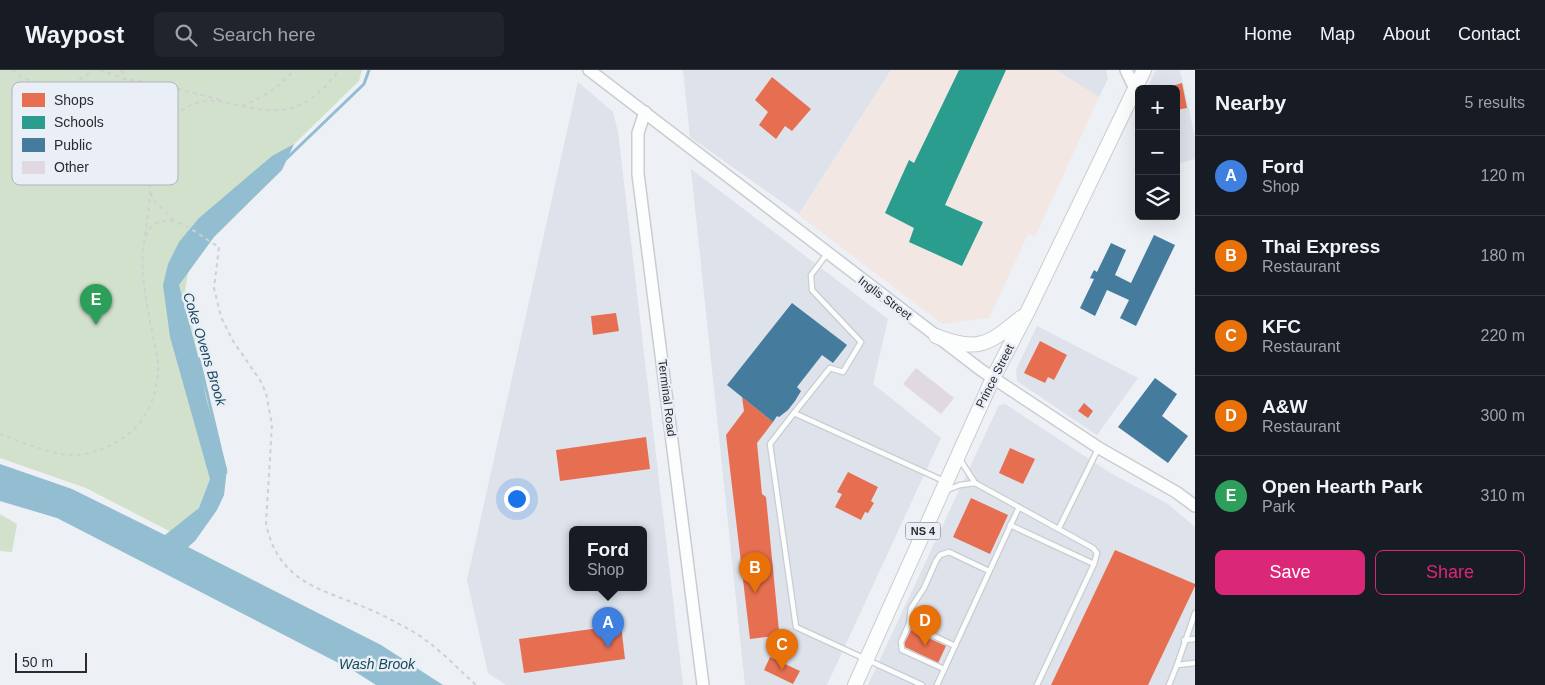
<!DOCTYPE html>
<meta charset="utf-8">
<style>
:root{--surface:#171b24;--page:#20242c;--text:#f1f3f6;--muted:#9ea1a6;--line:#363941;--accent:#db2777}
body{margin:0;font-family:Arial,sans-serif;background:var(--page);color:var(--text)}
.controls{position:absolute;right:15px;top:15px;display:grid;overflow:hidden;border-radius:8px;box-shadow:0 5px 20px #0002}
.controls button{width:45px;height:45px;display:grid;place-items:center;padding:0;border:0;border-bottom:1px solid var(--line);background:var(--surface);color:var(--text);font:25px sans-serif}
.scale{position:absolute;left:15px;bottom:12px;width:72px;box-sizing:border-box;padding-left:5px;border:2px solid #2b2c2f;border-top:0;font-size:14px;line-height:18px;white-space:nowrap;color:#2b2c2f;-webkit-text-stroke:4px #eaeff7;paint-order:stroke}
.you{position:absolute;left:516px;top:428px;width:18px;height:18px;margin:-12px;border:4px solid #fff;border-radius:50%;background:#1a73e8;box-shadow:0 0 0 8px #1a73e833}
.badge{display:grid;place-items:center;width:32px;height:32px;border-radius:50%;background:var(--accent);color:#fff;font-size:16px;font-weight:700}
.pin{position:absolute;translate:-50% -41px;filter:drop-shadow(0 1px 2px #0008)}
.pin::after{content:'';position:absolute;top:26px;width:18px;height:15px;background:inherit;clip-path:polygon(0 0,100% 0,50% 100%)}
.popup{position:absolute;left:569px;top:456px;width:78px;height:65px;box-sizing:border-box;display:grid;place-content:center;border-radius:8px;background:var(--surface);filter:drop-shadow(0 1px 4px #0005);font-size:16px;white-space:nowrap;color:var(--muted)}
.popup b{font-size:19px;color:var(--text)}
.popup::after{content:'';position:absolute;left:50%;top:100%;margin-left:-10px;border:10px solid transparent;border-top-color:var(--surface)}
.list{margin:0;padding:0;list-style:none}
h2{display:flex;justify-content:space-between;align-items:center;height:65px;margin:0;padding:0 20px;font-size:21px}
h2 small{font-size:16px;font-weight:400;color:var(--muted)}
.list li{display:grid;grid-template-columns:32px 1fr auto;gap:15px;align-items:center;box-sizing:border-box;height:80px;padding:0 20px;border-top:1px solid var(--line)}
.list b{display:block;font-size:19px;white-space:nowrap}
.list p{margin:0;font-size:16px;white-space:nowrap;color:var(--muted)}
.list em{font-size:16px;font-style:normal;color:var(--muted)}
.actions{display:flex;gap:10px;padding:15px 20px}
.actions a{flex:1;padding:11px 0;border:1px solid var(--accent);border-radius:8px;text-align:center;font-size:18px;color:var(--accent)}
.actions .main{background:var(--accent);color:#fff}
.icon{flex:none;width:28px;height:28px;fill:none;stroke:currentColor;stroke-width:2;stroke-linecap:round;stroke-linejoin:round}
.map{position:relative;flex:none;width:1195px;height:615px;overflow:hidden}
header{display:flex;align-items:center;gap:30px;box-sizing:border-box;height:70px;padding:0 25px;background:var(--surface);border-bottom:1px solid var(--line)}
header strong{font-size:24px}
nav{display:flex;gap:28px;margin-inline-start:auto;font-size:18px}
.search{width:350px;height:45px;background:var(--page);display:flex;align-items:center;gap:12px;box-sizing:border-box;padding:0 18px;border-radius:8px;color:var(--muted);font-size:19px}
main{display:flex}
aside{flex:1;background:var(--surface)}
.map>svg:first-child{display:block}
.built{fill:#dde2eb;fill-rule:evenodd}
.education{fill:#f2e7e2}
.green{fill:#d2e1cc}
.water{fill:#93bdd0}
.shops{fill:#e76f51}
.schools{fill:#2a9d8f}
.public{fill:#457b9d}
.lines{fill:none;stroke-linecap:round;stroke-linejoin:round}
.stream{stroke:#93bdd0;stroke-width:3}
.building{fill:#e1d9e1}
.lane-casing{stroke:#cacdd0;stroke-width:7}
.secondary-casing{stroke:#cacdd0;stroke-width:14}
.primary-casing{stroke:#cacdd0;stroke-width:16}
.path{stroke:#cfd0d2;stroke-width:2;stroke-dasharray:4 4;stroke-linecap:butt}
.lane{stroke:#fcfdfd;stroke-width:4.5}
.secondary{stroke:#fcfdfd;stroke-width:11}
.primary{stroke:#fcfdfd;stroke-width:14}
.labels{text-anchor:middle;dominant-baseline:central;stroke-width:5;stroke-linejoin:round;paint-order:stroke}
.shield{fill:#eaeff7;stroke:#64666b;stroke-width:1}
.shield-label{font-size:11px;font-weight:bold;fill:#2b2c2f}
.street-label{font-size:12px;fill:#2b2c2f;stroke:#eaeff7}
.water-label{font-size:14px;font-style:italic;fill:#164759;stroke:#eaeff7}
.key{fill:#eaeff7;stroke:#b1b4bb;stroke-width:1}
.key-label{font-size:14px;fill:#2b2c2f}
</style>
<header>
<strong>Waypost</strong>
<div class="search"><svg class="icon" aria-label="search" viewBox="0 0 24 24"><circle cx="10" cy="10" r="6"/><path d="M15 15l6 6"/></svg>Search here</div>
<nav><a>Home</a><a>Map</a><a>About</a><a>Contact</a></nav>
</header>
<main>
<div class="map">
<svg width="1195" height="615" viewBox="0 0 1195 615">
<rect width="100%" height="100%" fill="#edf0f4"/>
<g class="built">
<path d="M 683,0 L 891,0 L 799,144 L 690,67 Z"/>
<path d="M 1056,0 L 1106,0 L 1108,9 L 1099,27 Z"/>
<path d="M 1156,0 L 1180,0 L 1195,67 L 1195,89 L 1176,94 L 1176,19 L 1147,19 Z"/>
<path d="M 578,12 L 613,42 L 618,62 L 683,615 L 506,615 L 488,603 L 467,510 ZM 573,459 L 643,459 L 643,517 L 573,517 Z"/>
<path d="M 691,99 L 888,249 L 873,314 L 941,368 L 827,615 L 745,615 Z"/>
<path d="M 1037,256 L 1138,308 L 1097,365 L 1017,311 L 1016,300 Z"/>
<path d="M 1005,334 L 1109,402 L 1168,434 L 1195,457 L 1195,615 L 868,615 L 999,335 Z"/>
</g>
<path class="education" d="M 891,0 L 1056,0 L 1099,27 L 1035,167 L 1028,164 L 989,248 L 942,254 L 799,145 Z"/>
<g class="green">
<path d="M 0,0 L 362,0 L 359,11 L 205,161 L 192,179 L 185,221 L 221,397 L 204,436 L 173,463 L 86,418 L 0,388 Z"/>
<path d="M 0,444 L 17,454 L 12,482 L 0,481 Z"/>
</g>
<path class="water" d="M 294,74 L 282,100 L 214,167 L 179,215 L 199,290 L 206,328 L 227,399 L 224,425 L 217,440 L 195,471 L 188,477 L 381,575 L 443,615 L 376,615 L 354,601 L 57,448 L 0,431 L 0,394 L 72,419 L 165,465 L 199,438 L 210,409 L 170,267 L 163,215 L 168,194 L 179,172 L 199,148 L 272,86 Z"/>
<g class="shops">
<path d="M 772,7 L 811,39 L 792,61 L 785,56 L 776,69 L 759,55 L 768,42 L 755,30 Z"/>
<path d="M 1182,13 L 1187,38 L 1176,40 L 1176,19 L 1165,18 Z"/>
<path d="M 616,243 L 619,261 L 593,265 L 591,246 Z"/>
<path d="M 1040,271 L 1067,285 L 1054,310 L 1048,307 L 1045,313 L 1024,303 Z"/>
<path d="M 742,327 L 773,352 L 757,373 L 762,424 L 766,427 L 779,561 L 775,566 L 750,569 L 726,365 L 744,341 Z"/>
<path d="M 1084,333 L 1093,341 L 1088,348 L 1078,341 Z"/>
<path d="M 646,367 L 650,399 L 560,411 L 556,380 Z"/>
<path d="M 1010,378 L 1035,389 L 1023,414 L 999,403 Z"/>
<path d="M 848,402 L 878,417 L 871,431 L 874,433 L 868,443 L 865,442 L 861,450 L 835,437 L 842,424 L 837,422 Z"/>
<path d="M 971,428 L 1008,445 L 990,484 L 953,467 Z"/>
<path d="M 1115,480 L 1195,514 L 1195,516 L 1148,615 L 1051,615 Z"/>
<path d="M 621,555 L 625,589 L 524,603 L 519,569 Z"/>
<path d="M 911,560 L 946,576 L 938,593 L 903,576 Z"/>
<path d="M 770,587 L 800,601 L 793,614 L 764,600 Z"/>
</g>
<path class="schools" d="M 959,0 L 1006,0 L 945,135 L 983,152 L 962,196 L 909,172 L 914,158 L 885,143 L 909,90 L 914,93 Z"/>
<g class="public">
<path d="M 1154,165 L 1175,175 L 1136,256 L 1120,248 L 1129,230 L 1107,220 L 1095,246 L 1080,238 L 1094,209 L 1090,208 L 1094,200 L 1097,202 L 1111,173 L 1126,180 L 1115,205 L 1131,213 Z"/>
<path d="M 792,233 L 847,275 L 833,293 L 822,285 L 797,317 L 801,321 L 795,331 L 788,340 L 779,347 L 777,346 L 773,352 L 727,315 Z"/>
<path d="M 1155,308 L 1177,324 L 1162,346 L 1188,366 L 1168,393 L 1118,357 Z"/>
</g>
<g class="lines">
<g class="stream">
<path d="M 285,90 L 364,14 L 369,0"/>
<path d="M 199,289 L 226,402"/>
</g>
</g>
<path class="building" d="M 916,298 L 954,328 L 941,344 L 903,314 Z"/>
<g class="lines">
<defs>
<g id="lane">
<path d="M 794,343 L 830,298 L 843,302 L 861,272 L 812,220 L 811,205 L 827,184"/>
<path d="M 959,388 L 975,413 L 1093,478 L 1097,483 L 1094,494 L 1037,615"/>
<path d="M 947,420 L 960,415 L 975,413"/>
<path d="M 1010,455 L 1094,494"/>
<path d="M 1059,458 L 1098,379"/>
<path d="M 909,554 L 901,572 L 902,580 L 944,599"/>
<path d="M 1184,570 L 1195,569"/>
<path d="M 955,576 L 909,554 L 911,538 L 924,518 L 936,491 L 940,485 L 949,482 L 989,501"/>
<path d="M 1177,595 L 1195,543"/>
<path d="M 922,615 L 796,557 L 770,374 L 794,343 L 944,411"/>
<path d="M 937,615 L 1019,437"/>
<path d="M 1169,615 L 1177,595 L 1195,593"/>
</g>
<g id="secondary">
<path d="M 589,0 L 981,300 L 1099,378 L 1176,422 L 1195,436"/>
<path d="M 1126,0 L 1135,19"/>
<path d="M 645,42 L 638,63 L 638,104 L 703,615"/>
</g>
<g id="primary">
<path d="M 936,266 C 978,283 989,274 1022,247"/>
<path d="M 855,615 L 993,308 L 1028,241 L 1144,0"/>
</g>
</defs>
<use href="#lane" class="lane-casing"/>
<use href="#secondary" class="secondary-casing"/>
<use href="#primary" class="primary-casing"/>
<g class="path">
<path d="M 12,0 C 41,21 66,22 94,0"/>
<path d="M 100,0 L 124,9 L 158,14 L 221,30"/>
<path d="M 121,0 L 134,27 L 143,55 L 148,85"/>
<path d="M 242,36 C 263,27 279,18 294,0"/>
<path d="M 151,123 L 153,129 L 175,152"/>
<path d="M 145,165 C 147,150 150,135 150,120 C 150,109 146,96 148,86 C 150,75 158,65 165,57 C 207,5 237,48 287,39 C 310,35 325,17 340,0"/>
<path d="M 0,364 C 22,372 46,383 69,385 C 88,386 108,378 123,368 C 147,353 158,323 158,296 C 158,270 113,137 176,152 C 190,156 206,170 219,177 L 214,218 L 221,247 L 233,271 L 260,310 L 266,323 L 272,355 L 266,453 C 278,514 323,519 371,540 C 385,546 399,554 412,561 C 436,575 456,597 476,615"/>
</g>
<use href="#lane" class="lane"/>
<use href="#secondary" class="secondary"/>
<use href="#primary" class="primary"/>
</g>
<g class="labels">
<rect class="shield" x="905.5" y="452.5" width="35" height="17" rx="4"/>
<g class="shield-label">
<text x="923" y="461">NS 4</text>
</g>
<g class="street-label">
<text transform="translate(885 228) rotate(37)">Inglis Street</text>
<text transform="translate(995 306) rotate(-63)">Prince Street</text>
<text transform="translate(667 328) rotate(83)">Terminal Road</text>
</g>
<g class="water-label">
<text transform="translate(205 279) rotate(73)">Coke Ovens Brook</text>
<text x="377" y="594">Wash Brook</text>
</g>
</g>
<rect x="12" y="12" width="166" height="103" rx="8" class="key"/>
<rect x="22" y="23" width="23" height="14" fill="#e76f51"/>
<rect x="22" y="46" width="23" height="13" fill="#2a9d8f"/>
<rect x="22" y="68" width="23" height="14" fill="#457b9d"/>
<rect x="22" y="91" width="23" height="13" fill="#e1d9e1"/>
<g class="key-label">
<text x="54" y="35">Shops</text>
<text x="54" y="57">Schools</text>
<text x="54" y="80">Public</text>
<text x="54" y="102">Other</text>
</g>
</svg>
<div class="controls">
<button>+</button>
<button>−</button>
<button><svg class="icon" aria-label="layers" viewBox="0 0 24 24"><path d="M12 4l9 5-9 5-9-5zM3 14l9 5 9-5"/></svg></button>
</div>
<div class="scale">50 m</div>
<div class="you"></div>
<div class="pin badge" style="left:608px;top:578px;background:#3f7fe0">A</div>
<div class="popup"><b>Ford</b>Shop</div>
<div class="pin badge" style="left:755px;top:523px;background:#e8710a">B</div>
<div class="pin badge" style="left:782px;top:600px;background:#e8710a">C</div>
<div class="pin badge" style="left:925px;top:576px;background:#e8710a">D</div>
<div class="pin badge" style="left:96px;top:255px;background:#2e9e5b">E</div>
</div>
<aside>
<h2>Nearby<small>5 results</small></h2>
<ul class="list">
<li><span class="badge" style="background:#3f7fe0">A</span><div><b>Ford</b><p>Shop</p></div><em>120 m</em></li>
<li><span class="badge" style="background:#e8710a">B</span><div><b>Thai Express</b><p>Restaurant</p></div><em>180 m</em></li>
<li><span class="badge" style="background:#e8710a">C</span><div><b>KFC</b><p>Restaurant</p></div><em>220 m</em></li>
<li><span class="badge" style="background:#e8710a">D</span><div><b>A&amp;W</b><p>Restaurant</p></div><em>300 m</em></li>
<li><span class="badge" style="background:#2e9e5b">E</span><div><b>Open Hearth Park</b><p>Park</p></div><em>310 m</em></li>
</ul>
<div class="actions"><a class="main">Save</a><a>Share</a></div>
</aside>
</main>
